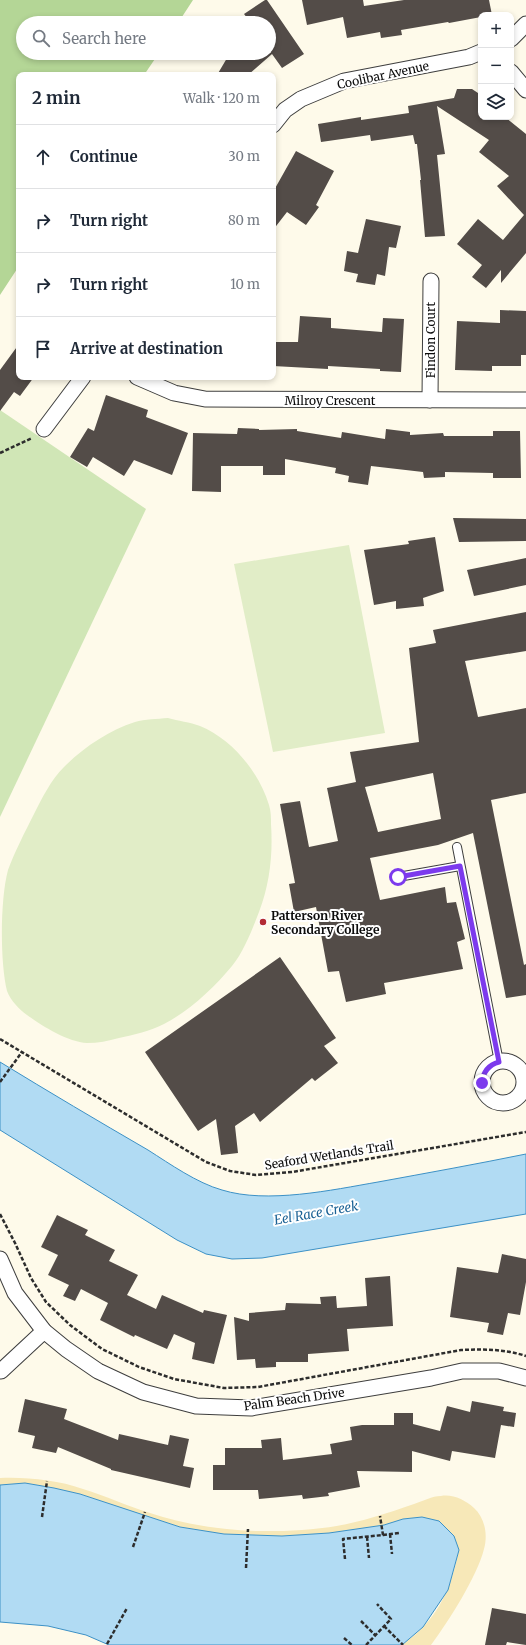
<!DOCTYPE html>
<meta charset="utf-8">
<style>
:root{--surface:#fff;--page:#f2f2f3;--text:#1f2937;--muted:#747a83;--line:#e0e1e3}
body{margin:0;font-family:Merriweather,serif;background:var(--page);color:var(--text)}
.controls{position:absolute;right:12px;top:12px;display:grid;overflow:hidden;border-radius:8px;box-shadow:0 2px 6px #0003}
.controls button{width:36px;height:36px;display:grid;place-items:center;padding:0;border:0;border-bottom:1px solid var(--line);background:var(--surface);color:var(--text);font:20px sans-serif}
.stop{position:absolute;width:12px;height:12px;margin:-9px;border:3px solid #7c3aed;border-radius:50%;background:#fff}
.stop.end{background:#7c3aed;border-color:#fff;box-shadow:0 1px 4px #0008}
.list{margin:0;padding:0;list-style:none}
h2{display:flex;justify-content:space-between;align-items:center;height:52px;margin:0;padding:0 16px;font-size:17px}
h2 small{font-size:13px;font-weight:400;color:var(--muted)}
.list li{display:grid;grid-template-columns:26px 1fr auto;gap:12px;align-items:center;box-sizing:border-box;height:64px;padding:0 16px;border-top:1px solid var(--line)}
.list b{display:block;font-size:15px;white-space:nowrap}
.list em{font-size:13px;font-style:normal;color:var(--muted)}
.icon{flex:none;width:22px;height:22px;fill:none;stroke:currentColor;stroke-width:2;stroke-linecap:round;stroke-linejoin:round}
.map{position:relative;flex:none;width:526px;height:1645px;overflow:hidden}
.search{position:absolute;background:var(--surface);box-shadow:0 2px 6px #0003;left:16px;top:16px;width:260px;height:44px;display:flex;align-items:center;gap:10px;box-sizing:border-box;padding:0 14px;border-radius:22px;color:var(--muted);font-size:15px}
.panel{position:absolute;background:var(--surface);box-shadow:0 2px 6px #0003;left:16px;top:72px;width:260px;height:308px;border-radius:8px}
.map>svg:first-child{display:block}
.green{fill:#d0e6b6}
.forest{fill:#b4d696}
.sand{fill:#f7e8b8}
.pitch{fill:#e1edc7}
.water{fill:#b1dbf3;stroke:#3c91c6}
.building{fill:#534c48;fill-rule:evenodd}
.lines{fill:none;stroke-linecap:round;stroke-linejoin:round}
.service-casing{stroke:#3e3e3e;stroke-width:10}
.minor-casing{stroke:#3e3e3e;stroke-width:17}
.path{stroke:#2d2d2d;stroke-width:2.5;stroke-dasharray:4 2;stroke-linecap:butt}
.service{stroke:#fff;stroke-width:8}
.minor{stroke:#fff;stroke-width:15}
.route{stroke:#7c3aed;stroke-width:5}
.poi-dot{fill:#b32b33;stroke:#fff;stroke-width:1.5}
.labels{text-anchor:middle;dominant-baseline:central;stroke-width:4;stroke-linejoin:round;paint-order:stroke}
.street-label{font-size:12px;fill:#0b0b0b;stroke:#fff}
.poi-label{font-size:12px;font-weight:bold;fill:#0b0b0b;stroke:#fff;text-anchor:start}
.water-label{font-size:13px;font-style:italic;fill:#1b6295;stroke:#fff}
</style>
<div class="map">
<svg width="526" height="1645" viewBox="0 0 526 1645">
<rect width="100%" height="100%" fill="#fefaea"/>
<path class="green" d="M 0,410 L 146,509 L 0,817 Z"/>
<path class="forest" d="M 0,0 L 193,0 L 178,23 L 23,23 L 23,53 L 159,53 L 144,75 L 19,75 L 19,266 L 0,295 Z"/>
<path class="sand" d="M 0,1478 C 28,1477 57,1480 83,1489 C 106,1496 127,1506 150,1513 C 189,1526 234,1532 275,1531 C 308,1531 342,1527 374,1517 C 387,1513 400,1509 414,1504 C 423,1501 432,1496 441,1496 C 453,1494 465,1500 474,1508 C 485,1518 488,1535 484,1549 C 477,1577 448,1622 431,1645 L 402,1645 C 409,1639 417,1634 423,1627 C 444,1606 453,1578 459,1550 L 422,1517 L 403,1519 L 384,1525 L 329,1533 L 282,1536 L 224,1534 L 180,1527 L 80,1494 L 54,1488 L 25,1483 L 0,1485 Z"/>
<g class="pitch">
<path d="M 349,545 L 385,733 L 273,752 L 234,564 Z"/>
<path d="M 168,718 C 178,721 190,722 200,726 C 232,739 259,772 269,805 C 271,811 271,818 271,824 C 273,854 270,883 259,912 C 252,930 244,951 232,966 C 214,988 189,1011 164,1024 C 150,1031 134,1035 119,1038 C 108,1041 98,1043 87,1043 C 68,1042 42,1026 27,1015 C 19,1009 11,1001 7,991 C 0,962 0,900 8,870 C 15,851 25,832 34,814 C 42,798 51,780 64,767 C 83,748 109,730 135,722 C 145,719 157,719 168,718 Z"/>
</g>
<g class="water">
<path d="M 0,1062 C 49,1092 98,1121 148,1150 C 170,1164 197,1183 222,1190 C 267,1204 332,1190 378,1182 C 427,1173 477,1164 526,1154 L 526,1214 L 262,1258 L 232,1259 L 206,1254 L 177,1240 L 0,1130 Z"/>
<path d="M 25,1483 L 54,1488 L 80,1494 L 180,1527 L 224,1534 L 282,1536 L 329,1533 L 384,1525 L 403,1519 L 422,1517 L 439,1521 L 454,1536 L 459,1550 L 448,1590 L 423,1627 L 402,1645 L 109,1645 L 86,1635 L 48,1626 L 0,1622 L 0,1485 Z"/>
</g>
<g class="building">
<path d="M 265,0 L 267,0 L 304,54 L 282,68 L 272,54 L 248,75 L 217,75 L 230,53 L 271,53 L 269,50 L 269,23 L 251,23 L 244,14 Z"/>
<path d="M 302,0 L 363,0 L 364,6 L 404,0 L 489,0 L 492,15 L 481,15 L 481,17 L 449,23 L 448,22 L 401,30 L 402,35 L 381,38 L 380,32 L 347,38 L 343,17 L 307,25 Z"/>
<path d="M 457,89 L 472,89 L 481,95 L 481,117 L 505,117 L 526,134 L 526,253 L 501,283 L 501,270 L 486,288 L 472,277 L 482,265 L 457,244 L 478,219 L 503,240 L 524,215 L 497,186 L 509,176 L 479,152 L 489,140 L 437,106 L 445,154 L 437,155 L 445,236 L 425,237 L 420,180 L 421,180 L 417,144 L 415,144 L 413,135 L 371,141 L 370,135 L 321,142 L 318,124 L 361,117 L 361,120 L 409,113 L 408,106 L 454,98 Z"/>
<path d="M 296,151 L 334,171 L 316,205 L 319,207 L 306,225 L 287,212 L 273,230 L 273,192 Z"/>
<path d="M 366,219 L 401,226 L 396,248 L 389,247 L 385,276 L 377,274 L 375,285 L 356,282 L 358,274 L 344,271 L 347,251 L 358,253 Z"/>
<path d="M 500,310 L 526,311 L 526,355 L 521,355 L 521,366 L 492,366 L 492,371 L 455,370 L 457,321 L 500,323 Z"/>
<path d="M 300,316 L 331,318 L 331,328 L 382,332 L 383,318 L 404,319 L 401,372 L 380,371 L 380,369 L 328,366 L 328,369 L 273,366 L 273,342 L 298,342 Z"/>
<path d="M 19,344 L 19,377 L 34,377 L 20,396 L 14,392 L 0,411 L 0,370 Z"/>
<path d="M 106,395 L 148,410 L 146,417 L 188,433 L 172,475 L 134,460 L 124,476 L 93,457 L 87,467 L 70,457 L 88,428 L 94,431 Z"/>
<path d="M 238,428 L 259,429 L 259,430 L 297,429 L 297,431 L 341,438 L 342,432 L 385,439 L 386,429 L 410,432 L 410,435 L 443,433 L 444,436 L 493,436 L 493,431 L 520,431 L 521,478 L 493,478 L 493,473 L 445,472 L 445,477 L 424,478 L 423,472 L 371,466 L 368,485 L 348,482 L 349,476 L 335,473 L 336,468 L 285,459 L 285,475 L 263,475 L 263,466 L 221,466 L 221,492 L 192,491 L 193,433 L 237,434 Z"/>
<path d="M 453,518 L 526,519 L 526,541 L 459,542 Z"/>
<path d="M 435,537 L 444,591 L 423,598 L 424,606 L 396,609 L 396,601 L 374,605 L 364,550 L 409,544 L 408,541 Z"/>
<path d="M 526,558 L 526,585 L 474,596 L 467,570 Z"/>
<path d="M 526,612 L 526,651 L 465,661 L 478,717 L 526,708 L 526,793 L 491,800 L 524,965 L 526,964 L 526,995 L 506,998 L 473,833 L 438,845 L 370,858 L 380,900 L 445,887 L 447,903 L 456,902 L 465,939 L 457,942 L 463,969 L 384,983 L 386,994 L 346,1002 L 339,971 L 328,972 L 316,907 L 294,912 L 289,884 L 295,883 L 280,804 L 300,801 L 309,847 L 338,841 L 327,788 L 356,782 L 350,752 L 419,742 L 409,648 L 436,643 L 433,630 ZM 433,773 L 441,819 L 378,832 L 365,787 Z"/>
<path d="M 280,957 L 336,1038 L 324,1046 L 338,1063 L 315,1081 L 312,1078 L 260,1122 L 254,1113 L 235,1126 L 238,1153 L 221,1155 L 216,1119 L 198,1131 L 145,1052 Z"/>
<path d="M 57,1215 L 88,1230 L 85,1235 L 115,1250 L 109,1261 L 138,1275 L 127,1295 L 156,1309 L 162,1295 L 203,1313 L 204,1310 L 227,1315 L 214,1364 L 192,1359 L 195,1343 L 174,1334 L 167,1349 L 135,1335 L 134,1337 L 100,1320 L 108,1303 L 81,1289 L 75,1301 L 63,1296 L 69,1285 L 48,1275 L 58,1255 L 41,1247 Z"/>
<path d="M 502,1254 L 526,1259 L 526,1282 L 520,1315 L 508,1313 L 503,1335 L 487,1332 L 489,1323 L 450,1317 L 457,1267 L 498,1273 Z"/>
<path d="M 390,1276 L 393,1326 L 347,1329 L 349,1351 L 308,1354 L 308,1362 L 276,1362 L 276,1367 L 256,1368 L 255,1359 L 237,1360 L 234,1317 L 249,1321 L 249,1313 L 285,1310 L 286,1303 L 321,1304 L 320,1297 L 336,1296 L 337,1308 L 367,1306 L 365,1278 Z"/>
<path d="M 25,1399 L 67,1409 L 64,1419 L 118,1440 L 119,1434 L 168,1445 L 170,1435 L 189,1439 L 183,1466 L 194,1468 L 190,1488 L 111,1470 L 111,1469 L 58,1447 L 56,1453 L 32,1448 L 35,1436 L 18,1432 Z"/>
<path d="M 472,1401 L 504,1407 L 503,1411 L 516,1413 L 514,1427 L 501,1425 L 495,1458 L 452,1451 L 450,1461 L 412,1451 L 412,1472 L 357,1471 L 360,1487 L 328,1493 L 329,1496 L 303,1499 L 302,1495 L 259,1499 L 258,1490 L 213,1490 L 213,1465 L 225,1465 L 225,1448 L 262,1448 L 261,1440 L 281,1438 L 283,1460 L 332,1454 L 330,1444 L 352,1440 L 350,1427 L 362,1425 L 394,1425 L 394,1413 L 413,1413 L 413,1424 L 440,1431 L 447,1406 L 470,1412 Z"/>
<path d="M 492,1608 L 526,1614 L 526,1645 L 507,1642 L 506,1645 L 485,1645 Z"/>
</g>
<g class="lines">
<defs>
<g id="service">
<path d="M 457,847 L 499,1062"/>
<path d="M 398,877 L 460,866"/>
</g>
<g id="minor">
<path d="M 511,39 L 526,24"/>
<path d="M 511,72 L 526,90"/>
<path d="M 273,125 L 285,110 L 301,99 L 344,81 L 469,57 L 481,52"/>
<path d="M 137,377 L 174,393 L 205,399 L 526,400"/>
<path d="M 430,400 L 431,281"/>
<path d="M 44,429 L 83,377"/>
<circle cx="503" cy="1082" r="21"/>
<path d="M 0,1259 L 15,1293 L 44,1331 L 66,1349 L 98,1371 L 143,1392 L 196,1406 L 251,1408 L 431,1378 L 462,1371 L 499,1371 L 526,1378"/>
<path d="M 1,1371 L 44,1331"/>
</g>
</defs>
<use href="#service" class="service-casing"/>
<use href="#minor" class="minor-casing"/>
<g class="path">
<path d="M 0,453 L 32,438"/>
<path d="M 0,1039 L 206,1162 L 230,1171 L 256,1175 L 292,1172 L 526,1132"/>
<path d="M 0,1082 L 22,1052"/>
<path d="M 0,1214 L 15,1243 L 31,1278 L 46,1302 L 70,1325 L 102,1349 L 139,1367 L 174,1379 L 224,1388 L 258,1387 L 461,1350 C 483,1349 505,1349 526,1356"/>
<path d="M 42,1517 L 47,1481"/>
<path d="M 390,1534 L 392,1554"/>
<path d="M 383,1535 L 399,1533"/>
<path d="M 367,1537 L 369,1558"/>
<path d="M 133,1547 L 145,1512"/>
<path d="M 345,1559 L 343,1539 L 383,1535 L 380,1516"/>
<path d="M 246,1568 L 248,1529"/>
<path d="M 361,1621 L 375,1635"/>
<path d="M 384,1626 L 403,1645"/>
<path d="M 344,1638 L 352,1645"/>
<path d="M 107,1644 L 127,1608"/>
<path d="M 366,1645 L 391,1619 L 377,1604"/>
</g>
<use href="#service" class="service"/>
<use href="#minor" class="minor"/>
</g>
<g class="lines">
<path class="route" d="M 398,877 L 460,866 L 499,1062 C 488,1065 483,1072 482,1083"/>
</g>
<circle class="poi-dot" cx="263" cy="922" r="4"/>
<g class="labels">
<g class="street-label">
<text transform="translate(383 75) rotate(-12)">Coolibar Avenue</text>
<text transform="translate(430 340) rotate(-90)">Findon Court</text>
<text x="330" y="400">Milroy Crescent</text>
<text transform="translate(329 1155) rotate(-9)">Seaford Wetlands Trail</text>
<text transform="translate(294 1399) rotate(-8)">Palm Beach Drive</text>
</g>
<g class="poi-label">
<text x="271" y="915">Patterson River<tspan x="271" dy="14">Secondary College</tspan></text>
</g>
<g class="water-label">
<text transform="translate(316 1213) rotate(-10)">Eel Race Creek</text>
</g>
</g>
</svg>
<div class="controls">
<button>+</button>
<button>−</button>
<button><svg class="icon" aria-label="layers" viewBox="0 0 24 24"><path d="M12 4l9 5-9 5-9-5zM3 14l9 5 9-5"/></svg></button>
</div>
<div class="stop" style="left:398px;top:877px"></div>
<div class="stop end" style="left:482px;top:1083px"></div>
<div class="search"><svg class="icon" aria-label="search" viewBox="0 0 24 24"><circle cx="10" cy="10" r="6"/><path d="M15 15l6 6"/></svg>Search here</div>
<section class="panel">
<h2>2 min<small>Walk · 120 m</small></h2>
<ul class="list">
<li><svg class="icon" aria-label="ahead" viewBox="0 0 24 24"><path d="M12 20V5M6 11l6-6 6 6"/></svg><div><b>Continue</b></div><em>30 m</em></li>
<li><svg class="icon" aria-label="right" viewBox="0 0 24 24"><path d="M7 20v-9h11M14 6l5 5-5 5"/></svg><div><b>Turn right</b></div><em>80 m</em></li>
<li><svg class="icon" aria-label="right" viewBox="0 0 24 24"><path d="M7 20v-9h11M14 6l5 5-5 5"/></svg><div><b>Turn right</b></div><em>10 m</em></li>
<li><svg class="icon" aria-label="arrive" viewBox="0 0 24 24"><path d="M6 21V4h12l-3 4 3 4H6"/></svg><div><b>Arrive at destination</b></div></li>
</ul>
</section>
</div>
